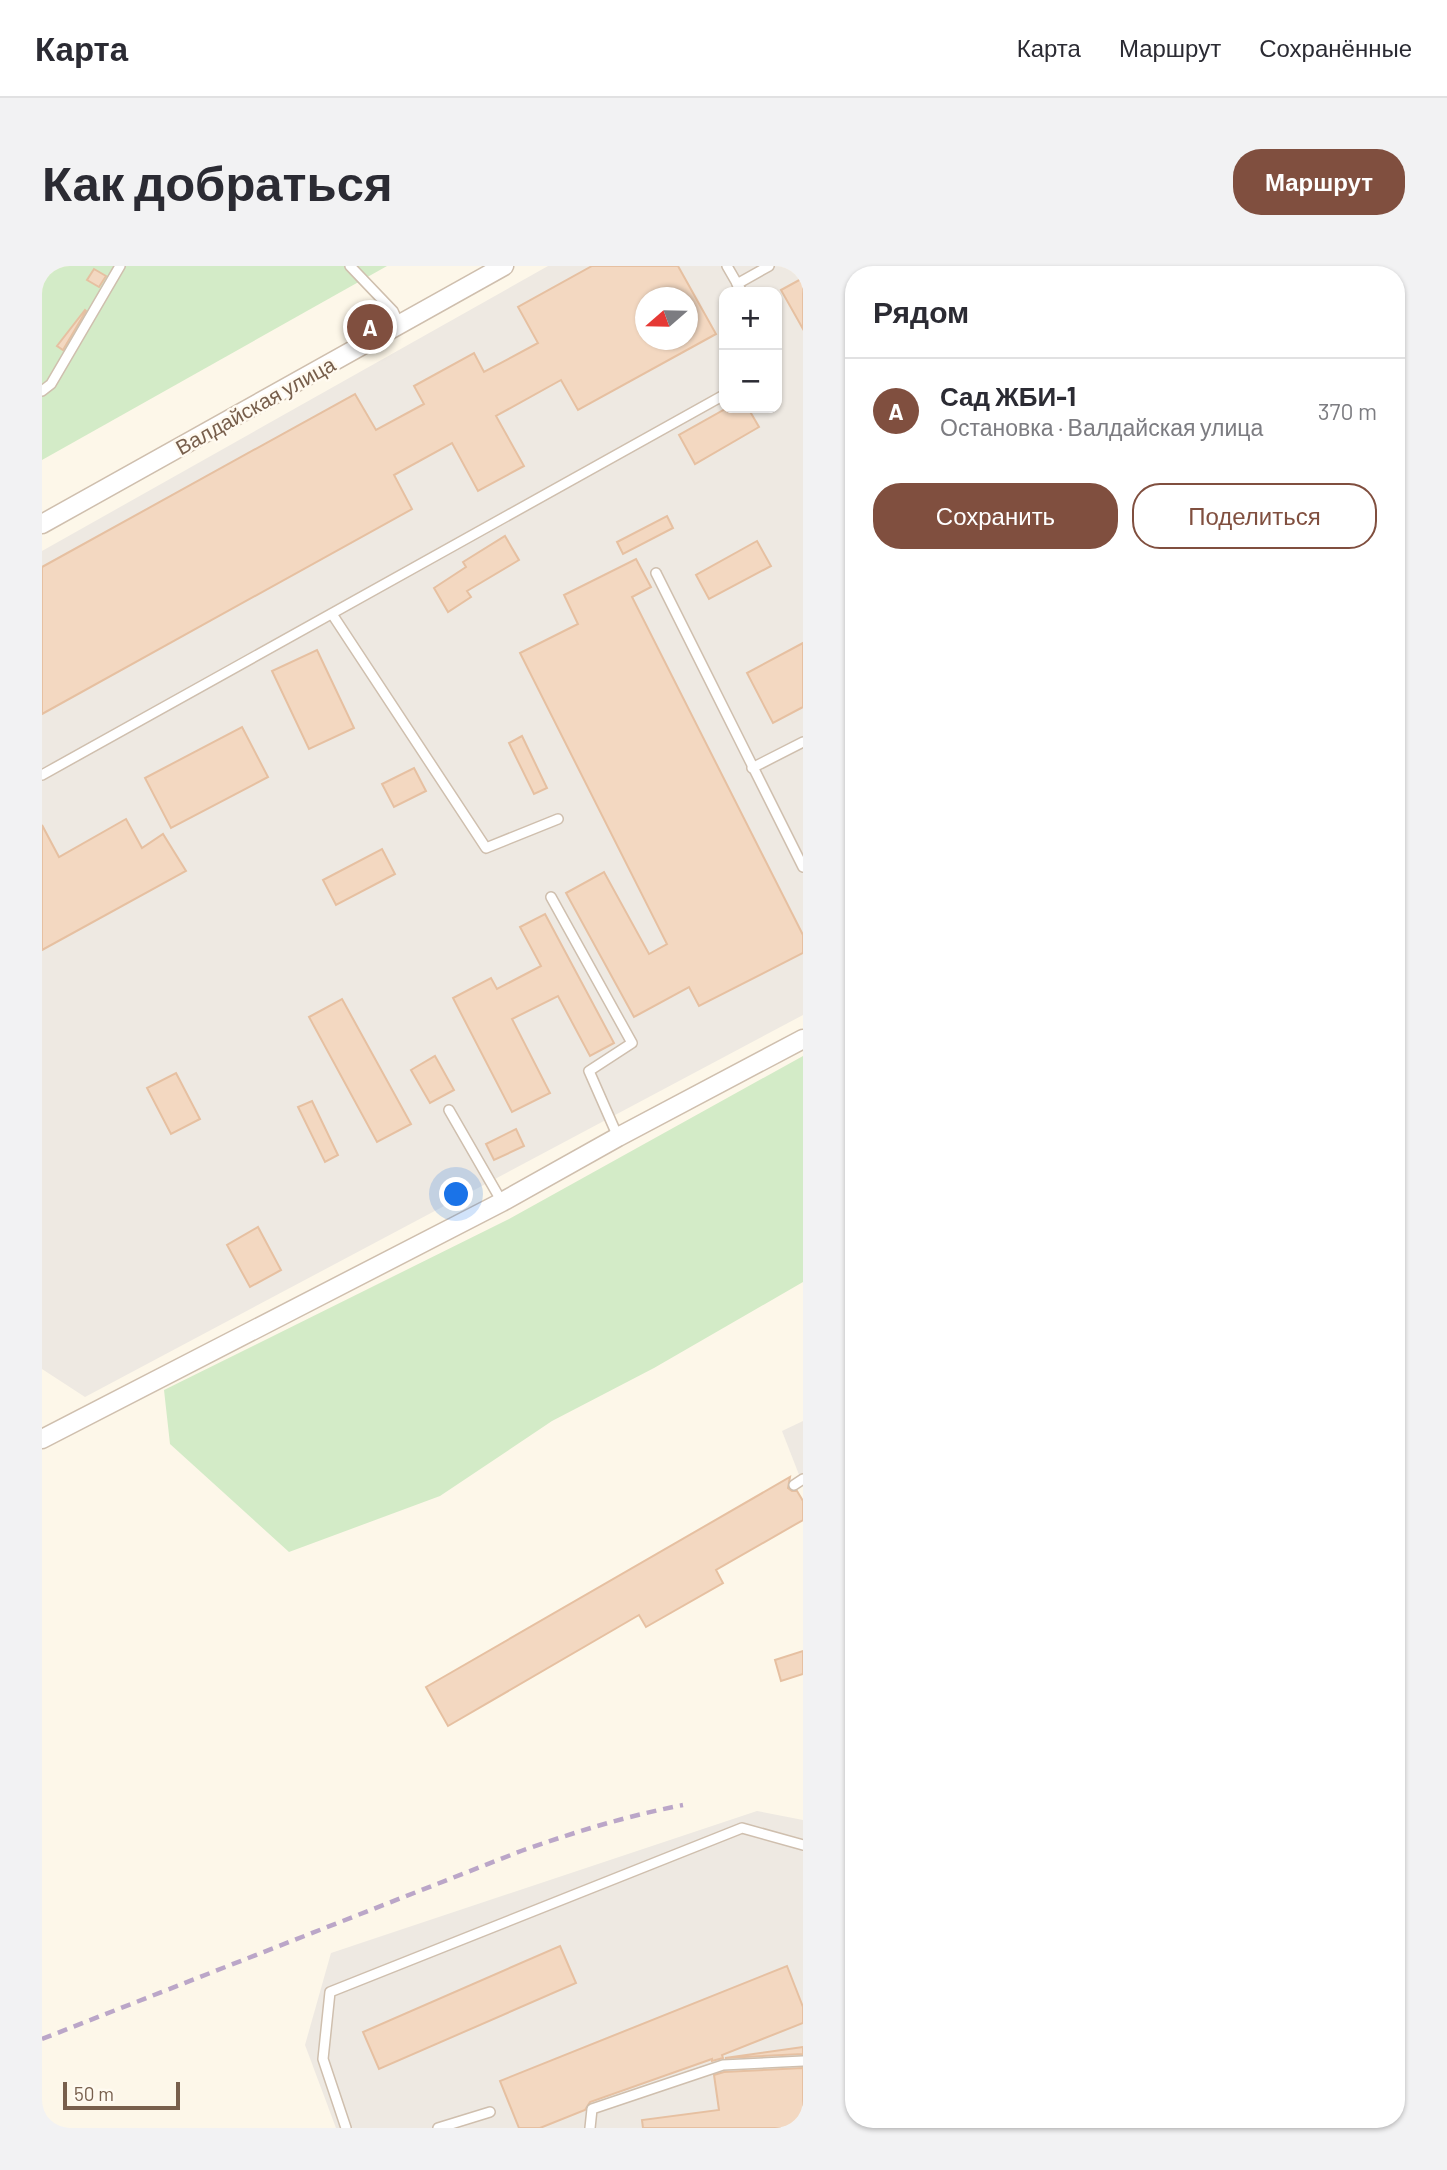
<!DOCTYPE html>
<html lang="ru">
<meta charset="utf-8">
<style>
:root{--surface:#fff;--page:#f2f2f3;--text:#2b2b33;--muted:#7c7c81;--line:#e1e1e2;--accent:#804f3f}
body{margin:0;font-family:Barlow,sans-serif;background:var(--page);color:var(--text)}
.controls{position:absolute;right:21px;top:21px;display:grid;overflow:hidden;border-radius:14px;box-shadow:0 2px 5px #0004}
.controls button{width:63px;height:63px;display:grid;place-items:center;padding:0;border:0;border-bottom:2px solid var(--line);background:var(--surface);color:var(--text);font:35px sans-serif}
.compass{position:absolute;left:593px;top:21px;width:63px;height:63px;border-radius:50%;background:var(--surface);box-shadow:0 2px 5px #0004;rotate:250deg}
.scale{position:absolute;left:21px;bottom:18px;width:117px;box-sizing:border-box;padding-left:7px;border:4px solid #785f4c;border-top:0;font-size:19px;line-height:24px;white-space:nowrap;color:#785f4c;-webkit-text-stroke:5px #fffaf0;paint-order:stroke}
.you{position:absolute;left:415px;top:929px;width:24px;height:24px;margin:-18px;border:5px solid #fff;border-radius:50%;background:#1a73e8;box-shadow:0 0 0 10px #1a73e833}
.badge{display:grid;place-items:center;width:46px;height:46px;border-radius:50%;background:var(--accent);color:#fff;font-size:23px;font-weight:700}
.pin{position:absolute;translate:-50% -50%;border:4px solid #fff;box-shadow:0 2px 7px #0006}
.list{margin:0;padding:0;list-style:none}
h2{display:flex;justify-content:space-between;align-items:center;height:91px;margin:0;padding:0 28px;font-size:30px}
h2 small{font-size:23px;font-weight:400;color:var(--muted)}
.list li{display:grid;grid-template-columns:46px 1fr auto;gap:21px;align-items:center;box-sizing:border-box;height:105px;padding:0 28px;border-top:2px solid var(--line)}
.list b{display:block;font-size:26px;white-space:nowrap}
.list p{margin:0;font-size:23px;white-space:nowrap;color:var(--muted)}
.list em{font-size:23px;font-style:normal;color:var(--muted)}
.actions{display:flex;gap:14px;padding:21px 28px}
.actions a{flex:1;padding:16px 0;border:2px solid var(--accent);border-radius:28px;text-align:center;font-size:24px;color:var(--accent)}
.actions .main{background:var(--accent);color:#fff}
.map{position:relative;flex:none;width:761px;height:1862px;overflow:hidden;border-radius:28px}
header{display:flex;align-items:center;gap:42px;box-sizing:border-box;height:98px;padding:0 35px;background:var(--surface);border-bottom:2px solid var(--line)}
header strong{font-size:33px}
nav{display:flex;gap:38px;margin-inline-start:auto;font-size:24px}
.intro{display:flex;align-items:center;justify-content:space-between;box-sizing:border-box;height:168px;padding:0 42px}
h1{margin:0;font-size:49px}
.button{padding:18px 32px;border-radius:28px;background:var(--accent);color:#fff;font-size:24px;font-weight:700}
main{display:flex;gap:42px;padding:0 42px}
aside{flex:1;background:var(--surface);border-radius:28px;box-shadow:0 2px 5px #0004}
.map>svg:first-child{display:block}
.industrial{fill:#eee9e2;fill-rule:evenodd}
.green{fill:#d3ebc7}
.building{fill:#f3d8c1;stroke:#e6c0a1;stroke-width:2;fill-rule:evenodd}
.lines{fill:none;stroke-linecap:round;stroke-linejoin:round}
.service-casing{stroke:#cfbfae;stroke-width:12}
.minor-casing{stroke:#cfbfae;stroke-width:21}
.service{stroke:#fff;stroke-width:9}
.minor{stroke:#fff;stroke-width:18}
.rail{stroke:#bba6c8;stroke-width:4.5;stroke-dasharray:10 7;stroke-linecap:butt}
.labels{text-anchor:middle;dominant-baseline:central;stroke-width:5;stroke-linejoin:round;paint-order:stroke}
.street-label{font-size:21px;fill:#785f4c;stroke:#fffaf0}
</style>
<header>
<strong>Карта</strong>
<nav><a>Карта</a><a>Маршрут</a><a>Сохранённые</a></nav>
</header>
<div class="intro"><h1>Как добраться</h1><a class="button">Маршрут</a></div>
<main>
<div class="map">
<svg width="761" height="1862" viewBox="0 0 761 1862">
<rect width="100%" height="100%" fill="#fdf7e9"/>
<g class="industrial">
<path d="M 506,0 L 761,0 L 761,749 L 43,1131 L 0,1103 L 0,285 ZM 682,26 L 735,26 L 735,142 L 682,142 ZM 604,32 L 646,32 L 646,74 L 604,74 Z"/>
<path d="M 761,1155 L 761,1219 L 740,1165 Z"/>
<path d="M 715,1545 L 761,1554 L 761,1862 L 294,1862 L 263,1779 L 289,1687 Z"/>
</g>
<g class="green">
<path d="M 0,0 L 345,0 L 0,194 Z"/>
<path d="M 761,790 L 761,1016 L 612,1102 L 510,1155 L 398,1230 L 247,1286 L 128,1178 L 122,1124 L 467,953 Z"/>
</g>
<g class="building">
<path d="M 550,0 L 636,0 L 674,68 L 536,144 L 519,114 L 454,150 L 482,200 L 436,225 L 410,177 L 352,209 L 370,243 L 0,448 L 0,301 L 313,128 L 334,164 L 382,138 L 372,120 L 432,87 L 442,106 L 496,77 L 476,41 ZM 604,32 L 646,32 L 646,74 L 604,74 Z"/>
<path d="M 52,3 L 64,10 L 57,21 L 45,14 Z"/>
<path d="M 761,12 L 761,63 L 739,24 Z"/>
<path d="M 43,44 L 44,45 L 21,84 L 15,80 Z"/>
<path d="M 685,142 L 706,142 L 717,161 L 653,198 L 637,169 Z"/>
<path d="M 625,250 L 631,262 L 581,288 L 575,276 Z"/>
<path d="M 463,270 L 477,294 L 425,325 L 429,331 L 406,346 L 392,322 L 424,301 L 421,296 Z"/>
<path d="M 715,275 L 729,300 L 667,333 L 654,309 Z"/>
<path d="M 594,293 L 609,321 L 590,331 L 761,669 L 761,687 L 657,740 L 647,721 L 592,751 L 524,627 L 562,606 L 607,688 L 625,678 L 478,387 L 536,358 L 522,329 Z"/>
<path d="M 761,377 L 761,441 L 731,457 L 705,407 Z"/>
<path d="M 275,384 L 312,462 L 267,483 L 230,405 Z"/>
<path d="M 200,461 L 226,511 L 129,562 L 103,512 Z"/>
<path d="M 480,470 L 505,522 L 492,528 L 467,477 Z"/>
<path d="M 372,502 L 384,525 L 352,541 L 340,518 Z"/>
<path d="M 84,553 L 100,582 L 121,568 L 144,605 L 0,684 L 0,559 L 17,591 Z"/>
<path d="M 340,583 L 353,608 L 294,639 L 281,614 Z"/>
<path d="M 503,648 L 572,777 L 548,790 L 516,730 L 470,753 L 508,827 L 470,846 L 411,732 L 449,712 L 455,723 L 499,700 L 478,661 Z"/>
<path d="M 300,733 L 369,858 L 335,876 L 267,751 Z"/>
<path d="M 393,790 L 412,824 L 388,837 L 369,804 Z"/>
<path d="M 134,807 L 158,853 L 129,868 L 105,822 Z"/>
<path d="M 270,835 L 296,889 L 283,896 L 256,841 Z"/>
<path d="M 474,863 L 482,880 L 452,894 L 444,878 Z"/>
<path d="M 216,961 L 239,1004 L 208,1021 L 185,979 Z"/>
<path d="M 748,1211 L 746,1222 L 750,1225 L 755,1225 L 761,1235 L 761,1254 L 674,1304 L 681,1317 L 604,1361 L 597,1349 L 406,1460 L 384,1421 Z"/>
<path d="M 761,1385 L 761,1408 L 739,1415 L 733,1394 Z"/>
<path d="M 518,1680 L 534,1717 L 337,1803 L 321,1766 Z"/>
<path d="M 745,1700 L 761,1741 L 761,1757 L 680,1789 L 681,1792 L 670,1795 L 670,1793 L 548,1836 L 543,1844 L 498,1862 L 477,1862 L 458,1815 Z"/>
<path d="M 761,1781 L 761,1788 L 683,1792 Z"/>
<path d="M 761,1802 L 761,1862 L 601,1862 L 600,1854 L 677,1844 L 672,1809 L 682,1806 Z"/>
</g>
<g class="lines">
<defs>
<g id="service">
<path d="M 308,0 L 351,45 L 357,58"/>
<path d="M 685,0 L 700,26"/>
<path d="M 695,18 L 727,0"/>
<path d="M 0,125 L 9,118 L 78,0"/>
<path d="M 614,307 L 761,601"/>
<path d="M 290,348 L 444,582 L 516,553"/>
<path d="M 710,502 L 761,476"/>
<path d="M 0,509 L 682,129"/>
<path d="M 509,631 L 590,777 L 547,805 L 576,871"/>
<path d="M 407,844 L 460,936"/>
<path d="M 752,1219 L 761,1213"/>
<path d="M 304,1862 L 281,1793 L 288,1726 L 700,1562 L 761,1579"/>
<path d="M 396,1862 L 448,1846"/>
<path d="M 548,1862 L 550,1843 L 681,1799 L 761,1795"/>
</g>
<g id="minor">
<path d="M 0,258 L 462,0"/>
<path d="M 0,1173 L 460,936 L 576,871 L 761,773"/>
</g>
</defs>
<use href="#service" class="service-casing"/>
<use href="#minor" class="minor-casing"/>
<use href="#service" class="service"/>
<use href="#minor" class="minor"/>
<path class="rail" d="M 0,1773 L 479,1585 C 533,1566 584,1550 641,1539"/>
</g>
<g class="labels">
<g class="street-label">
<text transform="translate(213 139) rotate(-29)">Валдайская улица</text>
</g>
</g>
</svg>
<div class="controls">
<button>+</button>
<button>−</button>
</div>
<svg class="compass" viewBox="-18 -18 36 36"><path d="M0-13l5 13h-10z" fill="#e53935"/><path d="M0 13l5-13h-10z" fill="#7c7c81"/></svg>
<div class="scale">50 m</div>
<div class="you"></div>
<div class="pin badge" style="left:328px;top:61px">A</div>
</div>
<aside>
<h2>Рядом<small></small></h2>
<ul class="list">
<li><span class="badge">A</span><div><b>Сад ЖБИ-1</b><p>Остановка · Валдайская улица</p></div><em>370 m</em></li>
</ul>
<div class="actions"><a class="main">Сохранить</a><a>Поделиться</a></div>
</aside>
</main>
